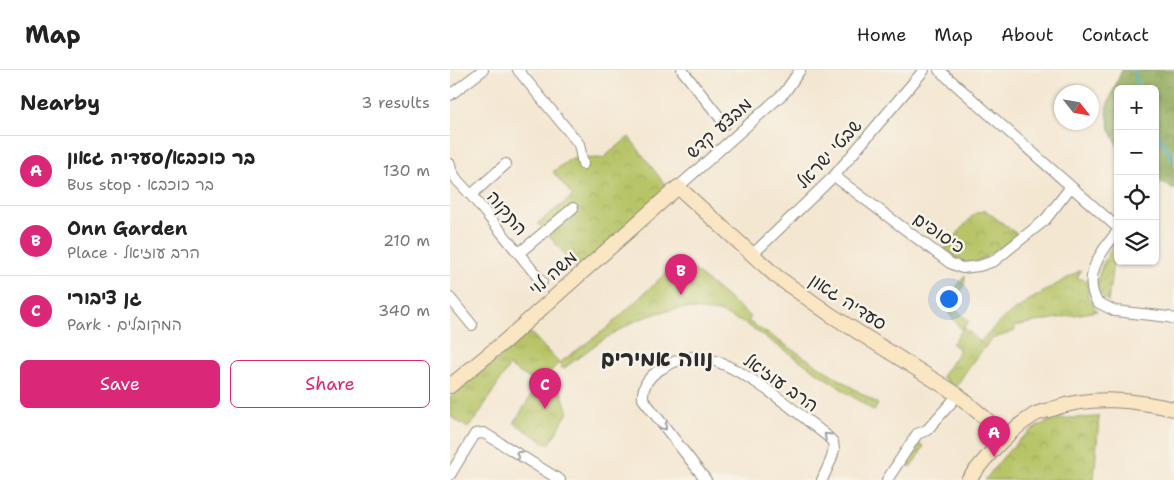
<!DOCTYPE html>
<meta charset="utf-8">
<style>
:root{--surface:#fff;--page:#f6f6f6;--text:#222;--muted:#767676;--line:#e0e0e0;--accent:#db2777}
body{margin:0;font-family:"Shantell Sans","Playpen Sans Hebrew",sans-serif;background:var(--page);color:var(--text)}
.controls{position:absolute;right:15px;top:15px;display:grid;overflow:hidden;border-radius:8px;box-shadow:0 1px 4px #0004}
.controls button{width:45px;height:45px;display:grid;place-items:center;padding:0;border:0;border-bottom:1px solid var(--line);background:var(--surface);color:var(--text);font:25px sans-serif}
.compass{position:absolute;left:604px;top:15px;width:45px;height:45px;border-radius:50%;background:var(--surface);box-shadow:0 1px 4px #0004;rotate:121deg}
.you{position:absolute;left:498px;top:228px;width:18px;height:18px;margin:-12px;border:4px solid #fff;border-radius:50%;background:#1a73e8;box-shadow:0 0 0 8px #1a73e833}
.badge{display:grid;place-items:center;width:32px;height:32px;border-radius:50%;background:var(--accent);color:#fff;font-size:16px;font-weight:700}
.pin{position:absolute;translate:-50% -41px;filter:drop-shadow(0 1px 2px #0008)}
.pin::after{content:'';position:absolute;top:26px;width:18px;height:15px;background:inherit;clip-path:polygon(0 0,100% 0,50% 100%)}
.list{margin:0;padding:0;list-style:none}
h2{display:flex;justify-content:space-between;align-items:center;height:65px;margin:0;padding:0 20px;font-size:21px}
h2 small{font-size:16px;font-weight:400;color:var(--muted)}
.list li{display:grid;grid-template-columns:32px 1fr auto;gap:15px;align-items:center;box-sizing:border-box;height:70px;padding:0 20px;border-top:1px solid var(--line)}
.list b{display:block;font-size:19px;white-space:nowrap}
.list p{margin:0;font-size:16px;white-space:nowrap;color:var(--muted)}
.list em{font-size:16px;font-style:normal;color:var(--muted)}
.actions{display:flex;gap:10px;padding:15px 20px}
.actions a{flex:1;padding:11px 0;border:1px solid var(--accent);border-radius:8px;text-align:center;font-size:18px;color:var(--accent)}
.actions .main{background:var(--accent);color:#fff}
.icon{flex:none;width:28px;height:28px;fill:none;stroke:currentColor;stroke-width:2;stroke-linecap:round;stroke-linejoin:round}
.map{position:relative;flex:none;width:724px;height:410px;overflow:hidden}
header{display:flex;align-items:center;gap:30px;box-sizing:border-box;height:70px;padding:0 25px;background:var(--surface);border-bottom:1px solid var(--line)}
header strong{font-size:24px}
nav{display:flex;gap:28px;margin-inline-start:auto;font-size:18px}
main{display:flex}
aside{flex:1;background:var(--surface)}
.map>svg:first-child{display:block}
.grass{fill:url(#grass-tufts);stroke:#717849}
.forest{fill:url(#forest-crowns);stroke:#5e6a44}
.park{fill:url(#park-crowns);stroke:#717849}
.garden{fill:url(#garden-furrows);stroke:#717849}
.lines{fill:none;stroke-linecap:round;stroke-linejoin:round}
.stream{stroke:#46b1c5;stroke-width:2.5}
.street-casing{stroke:#90897e;stroke-width:12}
.secondary-casing{stroke:#90897e;stroke-width:16}
.street{stroke:#fff;stroke-width:10}
.secondary{stroke:#fbe6c3;stroke-width:14}
.oneway{stroke:#a0a0a0}
.labels{text-anchor:middle;dominant-baseline:central;stroke-width:5;stroke-linejoin:round;paint-order:stroke}
.street-label{font-size:18px;fill:#2b2b2b;stroke:#f7f3e8}
.district-label{font-size:22px;font-weight:bold;fill:#2b2b2b;stroke:#f7f3e8}
</style>
<header>
<strong>Map</strong>
<nav><a>Home</a><a>Map</a><a>About</a><a>Contact</a></nav>
</header>
<main>
<aside>
<h2>Nearby<small>3 results</small></h2>
<ul class="list">
<li><span class="badge">A</span><div><b>בר כוכבא/סעדיה גאון</b><p>Bus stop · בר כוכבא</p></div><em>130 m</em></li>
<li><span class="badge">B</span><div><b>Onn Garden</b><p>Place · הרב עוזיאל</p></div><em>210 m</em></li>
<li><span class="badge">C</span><div><b>גן ציבורי</b><p>Park · המקובלים</p></div><em>340 m</em></li>
</ul>
<div class="actions"><a class="main">Save</a><a>Share</a></div>
</aside>
<div class="map">
<svg width="724" height="410" viewBox="0 0 724 410">
<defs>
<pattern id="grass-tufts" width="24" height="20" patternUnits="userSpaceOnUse" patternTransform="scale(1.25)"><rect width="24" height="20" fill="#b7c567"/><path d="M3 7l-1-3M5 7V3M7 7l1-3M15 17l-1-3M17 17v-4M19 17l1-3" fill="none" stroke="#9ea95a"/></pattern>
<pattern id="forest-crowns" width="20" height="18" patternUnits="userSpaceOnUse" patternTransform="scale(1.25)"><rect width="20" height="18" fill="#91aa5c"/><path d="M2 6a3 3 0 1 1 6 0M12 15a3 3 0 1 1 6 0" fill="none" stroke="#778b4c"/></pattern>
<pattern id="park-crowns" width="20" height="18" patternUnits="userSpaceOnUse" patternTransform="scale(1.25)"><rect width="20" height="18" fill="#b7c567"/><path d="M2 6a3 3 0 1 1 6 0M12 15a3 3 0 1 1 6 0" fill="none" stroke="#9ea95a"/></pattern>
<pattern id="garden-furrows" width="10" height="10" patternUnits="userSpaceOnUse" patternTransform="scale(1.25)"><rect width="10" height="10" fill="#b7c567"/><path d="M-1 1l2-2M0 10L10 0M9 11l2-2" fill="none" stroke="#9ea95a"/></pattern>
</defs>
<rect width="100%" height="100%" fill="#f7f3e8"/>
<filter id="ink" filterUnits="userSpaceOnUse"><feTurbulence type="fractalNoise" baseFrequency=".02" numOctaves="2"/><feDisplacementMap in="SourceGraphic" scale="10" xChannelSelector="R" yChannelSelector="G"/><feConvolveMatrix kernelMatrix="1 2 1 2 8 2 1 2 1" color-interpolation-filters="sRGB"/></filter>
<filter id="wash" filterUnits="userSpaceOnUse"><feTurbulence type="fractalNoise" baseFrequency=".0096" numOctaves="4" result="noise"/><feDisplacementMap in="SourceGraphic" scale="20" xChannelSelector="R" yChannelSelector="G"/><feGaussianBlur stdDeviation="1.12" result="paint"/><feColorMatrix in="noise" values="0 0 0 0 0 0 0 0 0 0 0 0 0 0 0 0 0 1.4 0 .05"/><feComposite in="paint" operator="in"/></filter>
<g filter="url(#wash)">
<rect width="100%" height="100%" fill="#f4e7d2"/>
<g class="grass">
<path d="M 515,205 C 516,216 509,225 503,234 L 505,239 L 519,251 L 512,260 L 493,236 Z"/>
<path d="M 80,262 L 109,293 L 88,314 L 59,296 L 25,350 L 18,358 L 0,346 L 0,328 Z"/>
<path d="M 465,371 L 474,376 L 461,397 L 453,392 Z"/>
</g>
<path class="forest" d="M 672,0 L 724,0 L 724,119 L 705,109 L 705,19 L 668,19 L 668,77 L 660,59 L 656,38 Z"/>
<g class="park">
<path d="M 179,67 L 219,120 L 128,200 L 88,153 L 123,126 L 103,102 L 120,89 L 153,88 Z"/>
<path d="M 535,140 L 568,165 C 554,175 526,198 508,194 C 502,192 496,186 491,183 L 524,144 Z"/>
<path d="M 231,189 L 301,247 L 298,251 L 428,334 L 424,341 L 296,254 L 269,242 L 233,238 L 211,242 L 187,250 L 149,272 L 113,299 L 109,293 L 156,259 Z"/>
<path d="M 631,200 L 627,208 L 637,210 L 638,227 L 647,241 L 564,256 L 565,261 L 542,269 L 520,295 L 506,317 L 491,308 L 510,280 L 502,274 L 514,257 L 530,272 L 552,249 L 578,231 Z"/>
<path d="M 97,309 L 108,312 L 118,342 L 99,375 L 64,353 L 87,316 Z"/>
<path d="M 649,347 L 644,410 L 535,410 C 553,387 578,353 609,349 C 622,347 636,348 649,347 Z"/>
</g>
<path class="garden" d="M 666,169 L 658,232 C 635,213 657,190 666,169 Z"/>
<g class="lines">
<g class="stream">
<path d="M 684,0 L 689,19"/>
<path d="M 705,59 L 724,91"/>
</g>
</g>
</g>
<g filter="url(#ink)">
<g class="lines">
<defs>
<g id="street">
<path d="M 68,0 L 129,74 L 133,94"/>
<path d="M 232,0 L 275,54"/>
<path d="M 489,0 L 668,158"/>
<path d="M 0,25 L 33,0"/>
<path d="M 0,94 L 1,100 L 7,110 L 21,125 L 92,212"/>
<path d="M 384,106 L 500,193 L 512,198 L 529,196 L 544,191 L 595,150 L 620,118"/>
<path d="M 228,117 L 335,22 L 350,0"/>
<path d="M 21,125 L 56,94"/>
<path d="M 668,161 C 651,181 632,206 647,232 L 665,241 L 719,247 L 724,249"/>
<path d="M 69,183 L 123,138"/>
<path d="M 302,185 L 384,106 L 474,0"/>
<path d="M 0,228 L 22,255"/>
<path d="M 0,405 L 25,364 L 34,363 L 110,410"/>
<path d="M 256,410 L 193,329 C 192,315 199,306 211,299 C 220,293 232,288 243,287 C 281,285 346,342 376,365 L 383,372 L 384,380 L 381,390 L 372,410"/>
<path d="M 437,410 L 467,364 L 477,360 L 508,325"/>
</g>
<g id="secondary">
<path d="M 0,316 L 55,271 L 228,117 L 326,206 L 381,245 L 508,325 L 556,366"/>
<path d="M 518,410 C 537,386 558,361 584,345 C 589,342 596,341 602,339 C 642,325 684,330 724,339"/>
</g>
</defs>
<use href="#street" class="street-casing"/>
<use href="#secondary" class="secondary-casing"/>
<use href="#street" class="street"/>
<use href="#secondary" class="secondary"/>
</g>
<defs><path id="oneway-chevron" d="M-2-3.5L2.5 0L-2 3.5" fill="none" stroke-width="1.6" stroke-linecap="round" stroke-linejoin="round" transform="scale(1.25)"/></defs>
<g class="oneway">
<use href="#oneway-chevron" transform="translate(214 357) rotate(52)"/>
<use href="#oneway-chevron" transform="translate(377 366) rotate(-137)"/>
<use href="#oneway-chevron" transform="translate(69 384) rotate(-148)"/>
</g>
</g>
<g class="labels">
<g class="street-label">
<text transform="translate(269 58) rotate(-42)">מבצע קדש</text>
<text transform="translate(379 84) rotate(-47)">שבטי ישראל</text>
<text transform="translate(57 143) rotate(50)">התקוה</text>
<text transform="translate(489 163) rotate(34)">כיסופים</text>
<text transform="translate(103 203) rotate(-41)">משה לוי</text>
<text transform="translate(398 232) rotate(33)">סעדיה גאון</text>
<text transform="translate(331 313) rotate(35)">הרב עוזיאל</text>
</g>
<g class="district-label">
<text x="207" y="288">נווה אמירים</text>
</g>
</g>
</svg>
<div class="controls">
<button>+</button>
<button>−</button>
<button><svg class="icon" aria-label="locate" viewBox="0 0 24 24"><circle cx="12" cy="12" r="6"/><path d="M12 2v4M12 18v4M2 12h4M18 12h4"/></svg></button>
<button><svg class="icon" aria-label="layers" viewBox="0 0 24 24"><path d="M12 4l9 5-9 5-9-5zM3 14l9 5 9-5"/></svg></button>
</div>
<svg class="compass" viewBox="-18 -18 36 36"><path d="M0-13l5 13h-10z" fill="#e53935"/><path d="M0 13l5-13h-10z" fill="#767676"/></svg>
<div class="you"></div>
<div class="pin badge" style="left:544px;top:387px">A</div>
<div class="pin badge" style="left:231px;top:225px">B</div>
<div class="pin badge" style="left:95px;top:339px">C</div>
</div>
</main>
